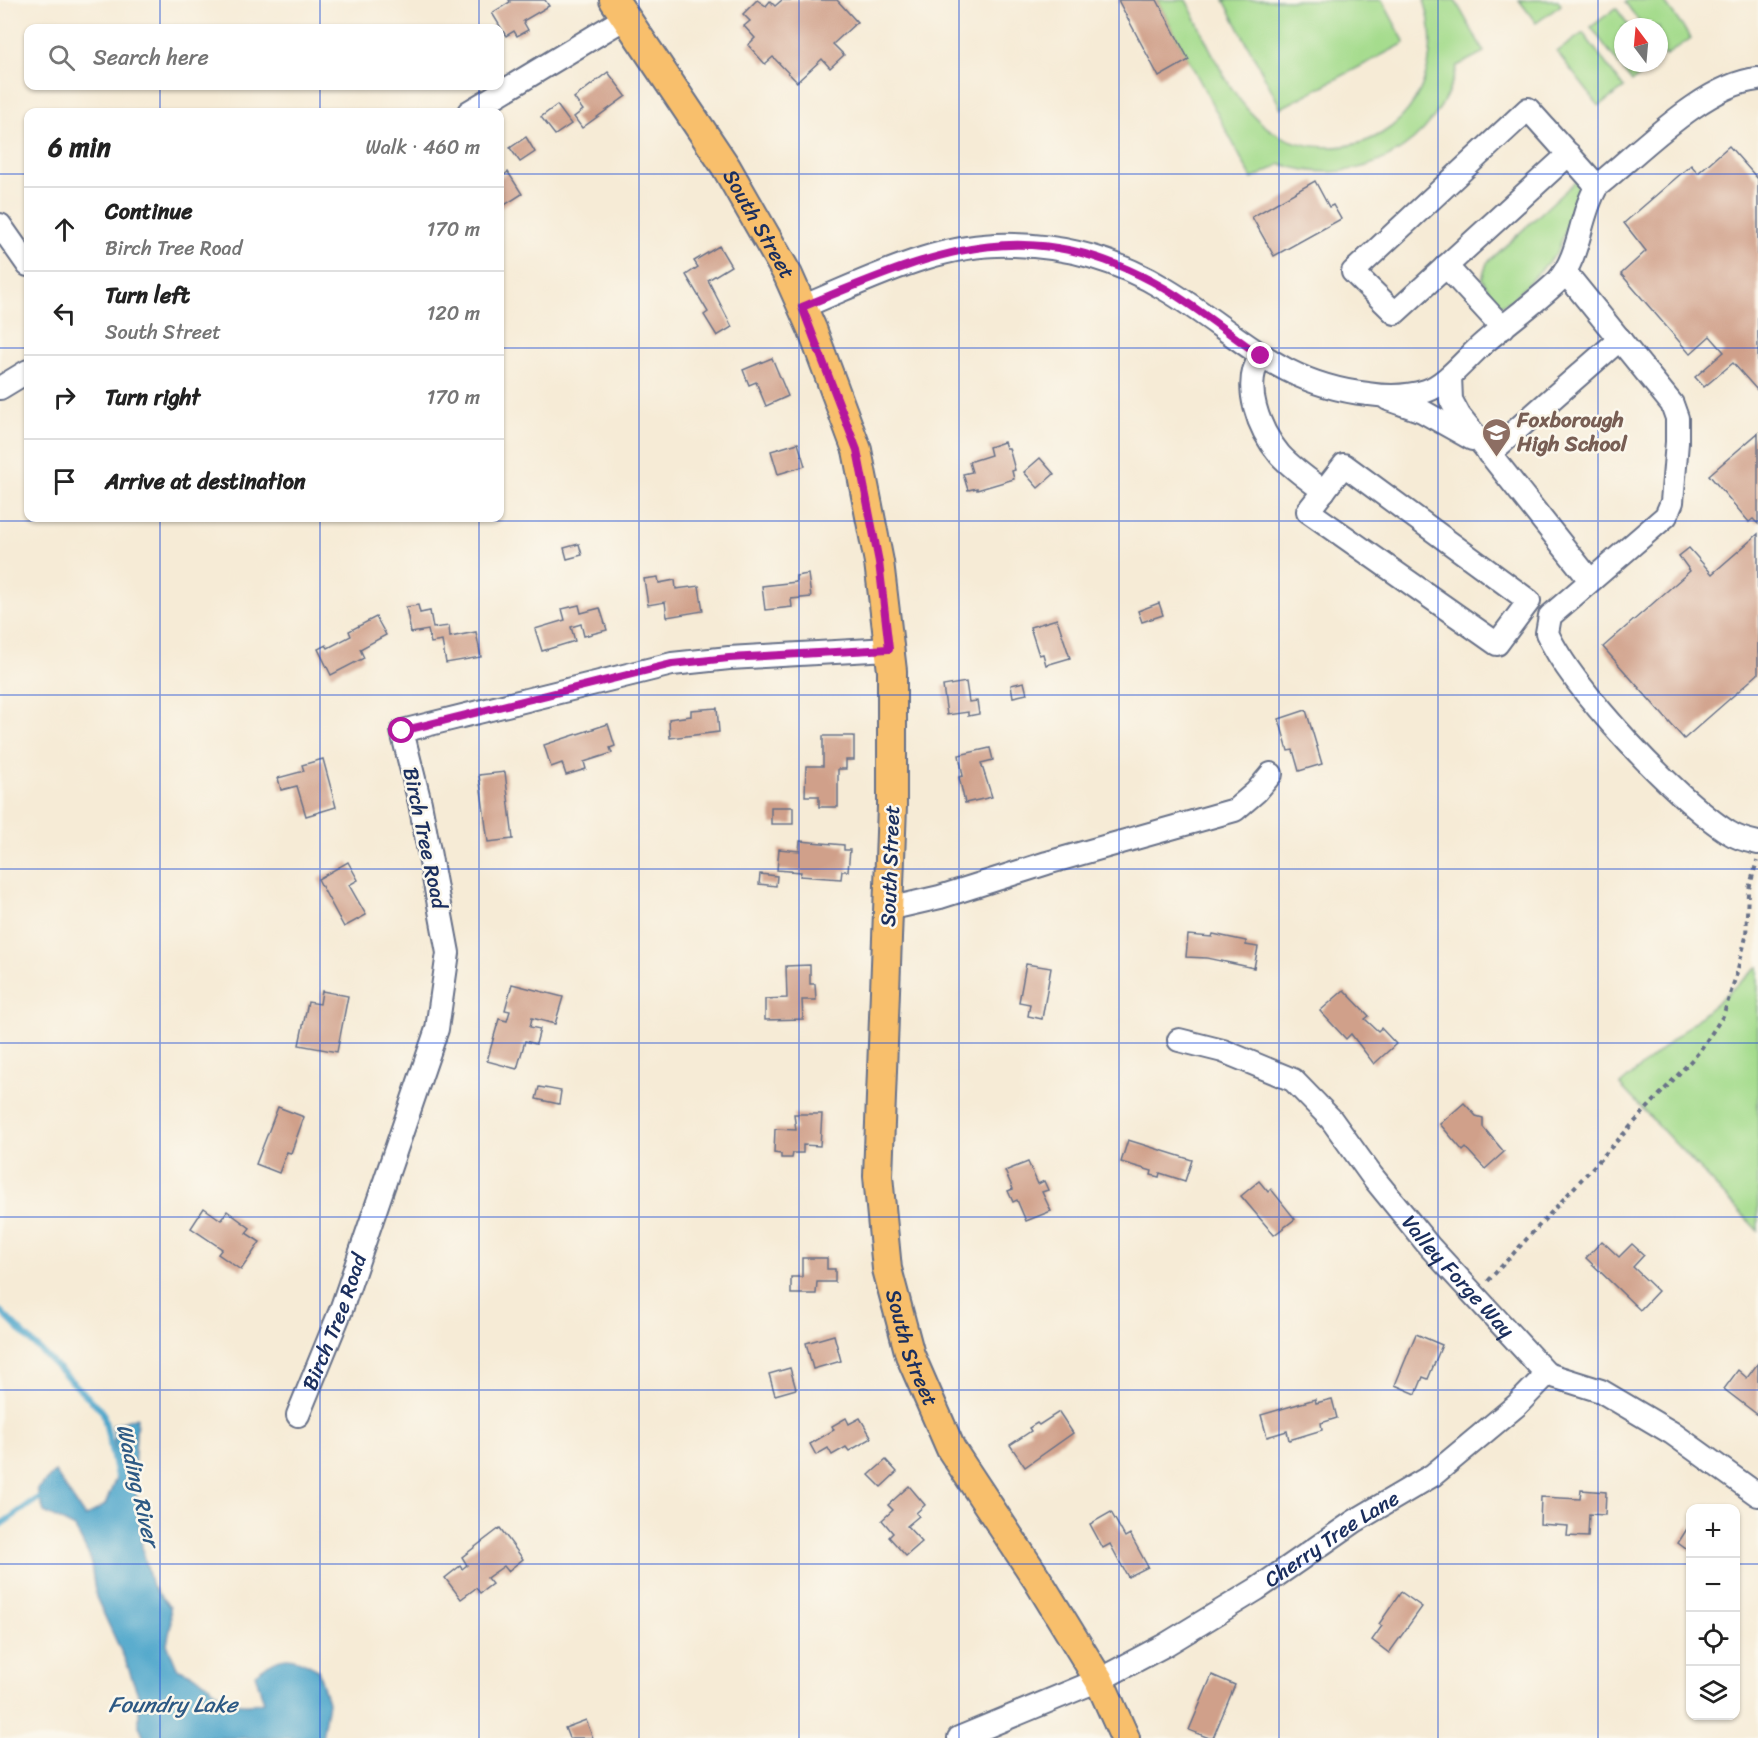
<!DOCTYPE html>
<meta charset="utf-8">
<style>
:root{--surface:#fff;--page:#f2f2f2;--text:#222;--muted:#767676;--line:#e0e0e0}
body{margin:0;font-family:Sriracha,sans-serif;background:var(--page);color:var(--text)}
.controls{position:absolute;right:18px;bottom:18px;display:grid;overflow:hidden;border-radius:12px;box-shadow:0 2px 4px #0004}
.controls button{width:54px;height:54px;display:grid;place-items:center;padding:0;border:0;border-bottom:2px solid var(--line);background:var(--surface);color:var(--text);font:30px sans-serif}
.compass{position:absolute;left:1614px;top:18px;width:54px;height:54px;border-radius:50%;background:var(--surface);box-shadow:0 2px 4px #0004;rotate:344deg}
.stop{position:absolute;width:18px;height:18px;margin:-14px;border:4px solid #b5179e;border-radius:50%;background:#fff}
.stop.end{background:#b5179e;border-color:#fff;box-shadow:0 2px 6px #0008}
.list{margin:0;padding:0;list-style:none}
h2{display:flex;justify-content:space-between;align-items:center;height:78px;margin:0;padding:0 24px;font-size:26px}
h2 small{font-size:20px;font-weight:400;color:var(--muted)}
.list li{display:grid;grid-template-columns:39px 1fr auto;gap:18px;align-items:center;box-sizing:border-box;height:84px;padding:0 24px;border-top:2px solid var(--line)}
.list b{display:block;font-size:22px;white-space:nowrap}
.list p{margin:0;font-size:20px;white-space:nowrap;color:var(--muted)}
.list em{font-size:20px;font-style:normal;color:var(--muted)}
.icon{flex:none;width:33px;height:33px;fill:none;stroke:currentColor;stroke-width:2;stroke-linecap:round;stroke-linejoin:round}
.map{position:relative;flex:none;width:1758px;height:1738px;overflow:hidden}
.search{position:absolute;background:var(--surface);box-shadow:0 2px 4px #0004;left:24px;top:24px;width:480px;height:66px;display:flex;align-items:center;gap:15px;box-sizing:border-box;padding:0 21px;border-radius:12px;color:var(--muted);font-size:22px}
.panel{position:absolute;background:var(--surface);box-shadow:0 2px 4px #0004;left:24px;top:108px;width:480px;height:414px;border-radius:12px}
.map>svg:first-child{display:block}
.green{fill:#a5dc8d;stroke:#608676;stroke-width:1.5}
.water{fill:#4ea6cb;stroke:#346a94;stroke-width:1.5}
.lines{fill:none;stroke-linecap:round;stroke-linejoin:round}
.stream{stroke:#4ea6cb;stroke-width:6}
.building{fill:#d0a08a}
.minor-casing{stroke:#687188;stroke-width:26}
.major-casing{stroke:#687188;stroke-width:32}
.path{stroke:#687188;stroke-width:4;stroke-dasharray:4.5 4.5;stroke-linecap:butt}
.minor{stroke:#fff;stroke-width:22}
.major{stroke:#f8bf6c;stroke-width:28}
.route{stroke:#b5179e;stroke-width:8}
.grid{fill:none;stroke:#1d4ed8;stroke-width:1.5;stroke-opacity:0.55}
.labels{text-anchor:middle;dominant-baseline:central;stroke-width:5;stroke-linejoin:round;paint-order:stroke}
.street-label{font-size:21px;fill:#1b2f5e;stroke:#fbf7ec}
.education-label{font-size:21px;font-weight:bold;fill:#785e54;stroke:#fbf7ec;text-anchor:start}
.water-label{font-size:22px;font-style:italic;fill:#2d5984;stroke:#fbf7ec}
</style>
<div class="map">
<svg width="1758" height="1738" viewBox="0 0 1758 1738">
<rect width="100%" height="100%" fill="#fbf7ec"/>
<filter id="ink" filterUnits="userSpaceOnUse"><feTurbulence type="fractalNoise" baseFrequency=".0167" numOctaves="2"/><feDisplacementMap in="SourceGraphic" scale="12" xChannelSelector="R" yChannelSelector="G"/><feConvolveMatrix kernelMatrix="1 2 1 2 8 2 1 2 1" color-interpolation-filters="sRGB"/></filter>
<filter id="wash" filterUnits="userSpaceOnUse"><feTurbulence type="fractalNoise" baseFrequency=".008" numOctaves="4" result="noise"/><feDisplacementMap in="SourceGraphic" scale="24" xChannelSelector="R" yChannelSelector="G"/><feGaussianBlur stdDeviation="1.35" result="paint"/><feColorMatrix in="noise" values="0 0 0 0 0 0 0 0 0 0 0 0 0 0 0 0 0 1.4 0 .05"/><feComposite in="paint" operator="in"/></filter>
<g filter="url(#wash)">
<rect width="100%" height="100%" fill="#f6ebd6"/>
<g class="green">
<path d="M 1157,0 L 1186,0 C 1209,43 1228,100 1269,129 C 1287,142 1309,147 1330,147 C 1409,147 1447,69 1424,0 L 1455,0 L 1484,52 L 1457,66 C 1438,146 1360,191 1281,164 L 1252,179 Z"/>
<path d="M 1224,0 L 1382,0 L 1405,43 L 1281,108 Z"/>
<path d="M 1519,0 L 1558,0 L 1561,5 L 1536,23 Z"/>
<path d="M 1627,0 L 1663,0 L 1691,38 L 1665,56 L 1659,48 L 1659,27 L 1643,27 L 1625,2 Z"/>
<path d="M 1616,8 L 1630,27 L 1623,27 L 1623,63 L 1657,63 L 1632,82 L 1591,27 Z"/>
<path d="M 1583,33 L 1624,88 L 1599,106 L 1557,52 Z"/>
<path d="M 1577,180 L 1580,190 L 1557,253 L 1512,300 L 1502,305 L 1497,303 L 1482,279 L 1487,263 Z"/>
<path d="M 1758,967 L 1758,1231 L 1620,1085 Z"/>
</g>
<path class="water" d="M 137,1417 L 134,1474 L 142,1547 L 152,1586 L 170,1607 L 171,1625 L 167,1644 L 177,1668 C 185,1672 196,1675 203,1681 C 227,1699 231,1709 264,1702 L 255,1674 C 282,1654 288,1653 318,1670 L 328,1702 L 322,1738 L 144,1738 L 139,1726 L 139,1697 L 126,1662 L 96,1597 L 90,1558 L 75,1528 L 44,1512 L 37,1489 L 55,1472 L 85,1517 L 105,1505 L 116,1478 L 113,1425 Z"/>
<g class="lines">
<g class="stream">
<path d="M 0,1311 L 103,1412 L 117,1476"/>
<path d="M 0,1525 L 43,1495 L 46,1497"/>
</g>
</g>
<g id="blocks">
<g class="building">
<path d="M 509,0 L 545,0 L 549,6 L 523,21 L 528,30 L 517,36 L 514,31 L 506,36 L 492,13 L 510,2 Z"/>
<path d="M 757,0 L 766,6 L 770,1 L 775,6 L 782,0 L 837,0 L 857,22 L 833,44 L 844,55 L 830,68 L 822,59 L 797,82 L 773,57 L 765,64 L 748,45 L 755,38 L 744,26 L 750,21 L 743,14 Z"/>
<path d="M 1118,0 L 1157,0 L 1189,60 L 1159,77 Z"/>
<path d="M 608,72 L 626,96 L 582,128 L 574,117 L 583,110 L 574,98 Z"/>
<path d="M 557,105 L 571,124 L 555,135 L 541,117 Z"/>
<path d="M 526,137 L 535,152 L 520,162 L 510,148 Z"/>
<path d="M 1729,146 L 1758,179 L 1758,391 L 1733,363 L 1704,387 L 1695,377 L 1724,352 L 1710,336 L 1690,354 L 1621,274 L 1646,251 L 1624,223 L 1691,165 L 1698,173 Z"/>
<path d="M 508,172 L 522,194 L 500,208 L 500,178 Z"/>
<path d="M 1315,181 L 1329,207 L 1333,205 L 1341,219 L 1274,256 L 1252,217 Z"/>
<path d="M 719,246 L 731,266 L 708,280 L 732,327 L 717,336 L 704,315 L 708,312 L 686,275 L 698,267 L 694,261 Z"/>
<path d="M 772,358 L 788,396 L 766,406 L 756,382 L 749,385 L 743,370 Z"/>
<path d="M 1758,433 L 1758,524 L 1753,519 L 1749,522 L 1709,475 Z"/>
<path d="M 1004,442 L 1006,448 L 1009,448 L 1015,470 L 1012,471 L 1014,479 L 977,490 L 977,488 L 968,490 L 963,474 L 972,472 L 969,462 L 991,455 L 989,447 Z"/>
<path d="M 798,443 L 805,466 L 778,474 L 771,451 Z"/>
<path d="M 1040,458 L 1054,474 L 1038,488 L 1024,472 Z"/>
<path d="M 1758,534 L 1758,674 L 1684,739 L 1603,647 L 1690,571 L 1679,556 L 1689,548 L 1712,574 Z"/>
<path d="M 579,544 L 582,555 L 567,559 L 564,548 Z"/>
<path d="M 808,574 L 811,597 L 791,599 L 792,607 L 765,610 L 762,586 L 796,582 L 796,576 Z"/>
<path d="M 658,577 L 659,583 L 675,580 L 676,589 L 699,586 L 703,611 L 667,617 L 665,602 L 648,605 L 644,579 Z"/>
<path d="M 1159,603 L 1163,615 L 1142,622 L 1138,611 Z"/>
<path d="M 418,605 L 420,613 L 430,611 L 433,628 L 449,626 L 450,637 L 476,632 L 481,657 L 446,663 L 442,641 L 431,643 L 428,630 L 411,633 L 406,607 Z"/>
<path d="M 579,605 L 581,613 L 600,608 L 607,630 L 584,636 L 581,624 L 571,627 L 575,641 L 542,651 L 535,629 L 565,620 L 562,609 Z"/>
<path d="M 376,617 L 386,635 L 360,649 L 364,658 L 331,675 L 318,649 L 326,645 L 328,648 L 351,636 L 349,631 Z"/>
<path d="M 1057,619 L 1070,658 L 1046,665 L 1043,654 L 1039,655 L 1030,627 Z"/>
<path d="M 966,682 L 969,702 L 977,701 L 979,714 L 968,716 L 968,712 L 947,715 L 943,686 Z"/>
<path d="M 1024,682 L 1027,694 L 1013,697 L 1011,685 Z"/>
<path d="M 717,708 L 719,732 L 670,738 L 669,719 L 691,716 L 691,710 Z"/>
<path d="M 1306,710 L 1322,764 L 1299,771 L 1293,750 L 1288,751 L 1279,719 Z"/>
<path d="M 608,724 L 615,746 L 610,748 L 612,753 L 584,762 L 586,769 L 566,775 L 562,763 L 551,767 L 544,745 Z"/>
<path d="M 823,736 L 854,736 L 854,760 L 846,760 L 846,769 L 838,769 L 838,807 L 819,807 L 819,796 L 805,796 L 806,766 L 823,766 Z"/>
<path d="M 990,748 L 993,760 L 981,763 L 992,797 L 965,803 L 959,777 L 963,776 L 959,755 Z"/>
<path d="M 323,759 L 336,807 L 306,816 L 297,786 L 281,790 L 278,778 L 304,771 L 302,765 Z"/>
<path d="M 505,772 L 513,839 L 488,842 L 479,775 Z"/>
<rect x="771" y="807" width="22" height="17"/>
<path d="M 800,841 L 844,845 L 844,850 L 850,850 L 848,871 L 842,871 L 841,879 L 800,876 L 801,872 L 777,870 L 779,849 L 799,851 Z"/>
<path d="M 348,862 L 358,880 L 349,885 L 366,915 L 344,927 L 318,879 Z"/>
<path d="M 760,874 L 777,876 L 776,886 L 759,884 Z"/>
<path d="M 1213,934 L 1246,941 L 1246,945 L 1258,947 L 1254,968 L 1207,958 L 1186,957 L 1188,935 L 1212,937 Z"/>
<path d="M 1026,964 L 1051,968 L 1042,1019 L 1028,1016 L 1030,1004 L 1019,1002 Z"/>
<path d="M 810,965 L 810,984 L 815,984 L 816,1000 L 802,1000 L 803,1019 L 765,1020 L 765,999 L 787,998 L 786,966 Z"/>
<path d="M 512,984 L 563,997 L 555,1024 L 532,1018 L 530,1027 L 540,1029 L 536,1044 L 525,1041 L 517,1069 L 487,1061 L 499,1019 L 507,1021 L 510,1011 L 505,1010 Z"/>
<path d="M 1344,990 L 1369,1016 L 1365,1019 L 1378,1031 L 1381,1028 L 1396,1044 L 1374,1064 L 1351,1034 L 1346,1039 L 1320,1011 Z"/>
<path d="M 322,991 L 348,996 L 337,1052 L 299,1045 L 308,1002 L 320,1004 Z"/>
<path d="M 539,1087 L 561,1091 L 559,1104 L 536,1099 Z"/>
<path d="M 1464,1103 L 1476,1116 L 1483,1118 L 1483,1127 L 1504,1152 L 1485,1169 L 1466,1148 L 1463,1151 L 1440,1124 Z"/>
<path d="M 278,1107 L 304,1117 L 291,1153 L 287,1152 L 279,1173 L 256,1164 Z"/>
<path d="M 794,1114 L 822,1114 L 820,1146 L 803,1145 L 803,1153 L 793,1153 L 792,1158 L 781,1158 L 781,1154 L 774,1153 L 775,1129 L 796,1130 Z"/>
<path d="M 1128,1140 L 1192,1160 L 1185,1181 L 1160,1173 L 1159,1177 L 1151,1175 L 1152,1171 L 1121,1162 Z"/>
<path d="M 1028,1162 L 1038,1184 L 1044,1181 L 1048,1190 L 1042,1192 L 1051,1211 L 1026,1221 L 1017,1200 L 1013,1202 L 1008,1191 L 1013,1189 L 1005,1171 Z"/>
<path d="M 1259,1181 L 1268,1192 L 1271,1189 L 1295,1219 L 1274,1235 L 1241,1196 Z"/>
<path d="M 204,1208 L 221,1220 L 227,1211 L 250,1228 L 246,1233 L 260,1242 L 241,1270 L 218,1254 L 222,1249 L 191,1228 Z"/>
<path d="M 1602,1241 L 1619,1257 L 1632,1244 L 1644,1255 L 1633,1267 L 1658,1291 L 1640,1310 L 1586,1258 Z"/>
<path d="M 802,1258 L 827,1258 L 827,1269 L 835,1269 L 835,1282 L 817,1282 L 816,1294 L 791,1294 L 791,1277 L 802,1277 Z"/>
<path d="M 1416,1334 L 1442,1345 L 1428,1379 L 1423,1377 L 1416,1394 L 1395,1385 Z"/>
<path d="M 834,1335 L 841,1361 L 813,1369 L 806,1343 Z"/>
<path d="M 1758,1363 L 1758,1415 L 1724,1389 L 1738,1370 L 1747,1378 Z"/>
<path d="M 790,1368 L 796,1389 L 775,1395 L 769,1374 Z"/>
<path d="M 1315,1399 L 1316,1403 L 1332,1399 L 1337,1418 L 1321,1423 L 1322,1430 L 1289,1440 L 1287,1431 L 1267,1437 L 1261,1415 Z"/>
<path d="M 1059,1412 L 1073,1433 L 1025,1467 L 1010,1445 L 1031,1431 L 1029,1428 L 1037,1423 L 1039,1425 Z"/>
<path d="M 846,1418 L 849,1424 L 860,1418 L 872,1438 L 849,1451 L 846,1447 L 832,1455 L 828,1448 L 816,1455 L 810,1444 L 834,1430 L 832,1426 Z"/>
<path d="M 886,1460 L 897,1472 L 881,1487 L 869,1475 Z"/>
<path d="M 909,1486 L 925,1505 L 916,1513 L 919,1516 L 907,1526 L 922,1542 L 906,1556 L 889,1537 L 893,1533 L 882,1520 L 893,1510 L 888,1505 Z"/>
<path d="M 1581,1490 L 1606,1492 L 1605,1515 L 1589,1514 L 1588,1537 L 1567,1536 L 1568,1526 L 1540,1524 L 1541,1497 L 1580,1499 Z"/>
<path d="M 1111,1512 L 1125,1537 L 1130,1534 L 1148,1567 L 1128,1577 L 1110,1544 L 1103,1548 L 1090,1524 Z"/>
<path d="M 1690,1524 L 1690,1552 L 1678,1543 Z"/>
<path d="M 500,1528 L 523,1559 L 508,1571 L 504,1566 L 487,1578 L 492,1584 L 480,1593 L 476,1588 L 461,1599 L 445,1578 L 460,1566 L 462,1569 L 467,1565 L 462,1557 Z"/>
<path d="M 1401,1592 L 1422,1607 L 1389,1653 L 1372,1640 L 1382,1626 L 1379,1624 Z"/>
<path d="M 1212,1675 L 1235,1685 L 1213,1738 L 1209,1738 L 1189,1730 Z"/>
<path d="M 586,1720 L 593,1738 L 569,1738 L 565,1728 Z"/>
</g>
</g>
</g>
<g filter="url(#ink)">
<use href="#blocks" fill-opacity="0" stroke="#687188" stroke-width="1.5"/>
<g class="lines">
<defs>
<g id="minor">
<path d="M 469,112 L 625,18"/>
<path d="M 1569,154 L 1395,313 L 1353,272 L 1528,109 L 1597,186"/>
<path d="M 0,225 L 28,265"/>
<path d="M 1446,266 L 1503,328"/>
<path d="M 1565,272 L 1672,404 L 1677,418 L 1677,442 L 1672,502 L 1666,516 L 1550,616 L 1547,633 C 1572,689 1676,799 1728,832 C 1737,838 1748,841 1758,843"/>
<path d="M 802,307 C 870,279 939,242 1014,245 C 1068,246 1119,261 1165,289 C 1239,333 1277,384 1368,394 C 1387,397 1407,397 1426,391 C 1447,384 1467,357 1485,342 C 1509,321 1535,303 1558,281 C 1581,254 1579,216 1597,186 C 1640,152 1704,84 1758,79"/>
<path d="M 1261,356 C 1241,385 1259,430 1280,455 C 1293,469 1309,480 1324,491"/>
<path d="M 1450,376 L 1451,400 L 1459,415 L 1590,580"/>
<path d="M 0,388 L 28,371"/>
<path d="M 1388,399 L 1422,411 L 1472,439"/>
<path d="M 1489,454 L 1620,339"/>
<path d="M 1344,465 L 1529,601 L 1497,644 L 1308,511 Z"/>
<path d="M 888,909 L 940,897 L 1047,863 L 1235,810 L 1256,792 L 1271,774"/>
<path id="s1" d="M 1179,1040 L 1223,1051 L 1293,1080 L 1331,1119 L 1372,1176 L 1429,1246 L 1547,1374 L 1601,1391 L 1672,1433 L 1758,1495"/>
<path id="s2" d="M 298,1415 L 341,1310 L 437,1029 L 448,953 L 420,803 L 402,731 L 672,664 L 729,658 L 889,649"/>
<path id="s3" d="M 959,1738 L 1099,1680 L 1165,1645 L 1257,1589 L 1355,1521 L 1433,1475 L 1517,1405 L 1547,1374"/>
</g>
<g id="major">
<path id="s4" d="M 614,0 L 726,167 L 788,275 L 812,329 L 857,450 L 879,562 L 892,671 L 892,806 L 878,1176 L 887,1269 L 910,1355 L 951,1449 L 1037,1579 L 1099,1680 L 1125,1738"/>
</g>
</defs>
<use href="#minor" class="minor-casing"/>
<use href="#major" class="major-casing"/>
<path class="path" d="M 1488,1281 L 1699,1052 L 1723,1016 L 1736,976 L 1746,937 L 1748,892 L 1757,861"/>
<use href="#minor" class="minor"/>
<use href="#major" class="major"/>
</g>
</g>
<g class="lines" filter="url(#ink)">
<path class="route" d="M 402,731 L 672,664 L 729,658 L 889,649 L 879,562 L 857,450 L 802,307 C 936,252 1026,209 1164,288 C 1198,308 1229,334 1261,356"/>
</g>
<path class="grid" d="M 160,0 L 160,28M 320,0 L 320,28M 479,0 L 479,28M 639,0 L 639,1738M 799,0 L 799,1738M 959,0 L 959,1738M 1119,0 L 1119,1738M 1279,0 L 1279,1738M 1438,0 L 1438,1738M 1598,0 L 1598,1738M 160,86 L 160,112M 320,86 L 320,112M 479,86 L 479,112M 0,174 L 28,174M 500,174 L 1758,174M 0,348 L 28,348M 500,348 L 1758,348M 160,518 L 160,1738M 320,518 L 320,1738M 479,518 L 479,1738M 0,521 L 1758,521M 0,695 L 1758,695M 0,869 L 1758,869M 0,1043 L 1758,1043M 0,1217 L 1758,1217M 0,1390 L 1758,1390M 0,1564 L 1690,1564M 1736,1564 L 1758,1564"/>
<defs>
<symbol id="school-pin" viewBox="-11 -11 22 30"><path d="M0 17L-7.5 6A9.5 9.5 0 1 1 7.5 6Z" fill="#8d6e63" stroke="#fbf7ec"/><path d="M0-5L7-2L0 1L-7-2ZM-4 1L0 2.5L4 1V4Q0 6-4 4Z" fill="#fff"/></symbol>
</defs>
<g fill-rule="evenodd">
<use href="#school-pin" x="1480" y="416" width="33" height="45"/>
</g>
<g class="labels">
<g class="street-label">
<text stroke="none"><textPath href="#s4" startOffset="267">South Street</textPath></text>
<text transform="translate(425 838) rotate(78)">Birch Tree Road</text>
<text transform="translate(890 866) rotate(-88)">South Street</text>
<text stroke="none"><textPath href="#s1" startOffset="378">Valley Forge Way</textPath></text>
<text stroke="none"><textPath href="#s2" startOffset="100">Birch Tree Road</textPath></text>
<text stroke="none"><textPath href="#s4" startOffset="1419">South Street</textPath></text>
<text stroke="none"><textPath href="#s3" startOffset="424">Cherry Tree Lane</textPath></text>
</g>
<g class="education-label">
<text x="1517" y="420">Foxborough<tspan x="1517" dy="24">High School</tspan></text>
</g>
<g class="water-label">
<text transform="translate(138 1485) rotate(77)">Wading River</text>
<text x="173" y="1704">Foundry Lake</text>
</g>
</g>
</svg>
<div class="controls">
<button>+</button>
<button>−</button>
<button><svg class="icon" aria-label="locate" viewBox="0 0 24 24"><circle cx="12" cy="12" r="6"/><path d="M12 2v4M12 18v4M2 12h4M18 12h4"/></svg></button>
<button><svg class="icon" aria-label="layers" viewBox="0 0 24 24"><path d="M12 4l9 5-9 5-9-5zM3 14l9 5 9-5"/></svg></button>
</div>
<svg class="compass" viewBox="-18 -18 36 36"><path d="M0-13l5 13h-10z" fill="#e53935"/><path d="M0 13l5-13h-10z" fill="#767676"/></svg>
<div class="stop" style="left:402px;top:731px"></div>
<div class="stop end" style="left:1261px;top:356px"></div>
<div class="search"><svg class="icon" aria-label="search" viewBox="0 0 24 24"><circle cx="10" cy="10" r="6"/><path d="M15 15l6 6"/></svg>Search here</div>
<section class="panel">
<h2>6 min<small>Walk · 460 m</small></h2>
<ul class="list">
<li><svg class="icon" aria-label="ahead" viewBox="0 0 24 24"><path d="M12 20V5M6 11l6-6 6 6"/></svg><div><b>Continue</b><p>Birch Tree Road</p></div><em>170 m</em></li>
<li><svg class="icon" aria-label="left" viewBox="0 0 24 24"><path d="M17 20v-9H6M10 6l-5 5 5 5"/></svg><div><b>Turn left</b><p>South Street</p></div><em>120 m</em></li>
<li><svg class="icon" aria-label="right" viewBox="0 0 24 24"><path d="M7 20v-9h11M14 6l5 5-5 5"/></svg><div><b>Turn right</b></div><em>170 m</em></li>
<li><svg class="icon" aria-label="arrive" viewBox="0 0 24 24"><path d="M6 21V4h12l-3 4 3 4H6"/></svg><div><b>Arrive at destination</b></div></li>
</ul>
</section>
</div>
